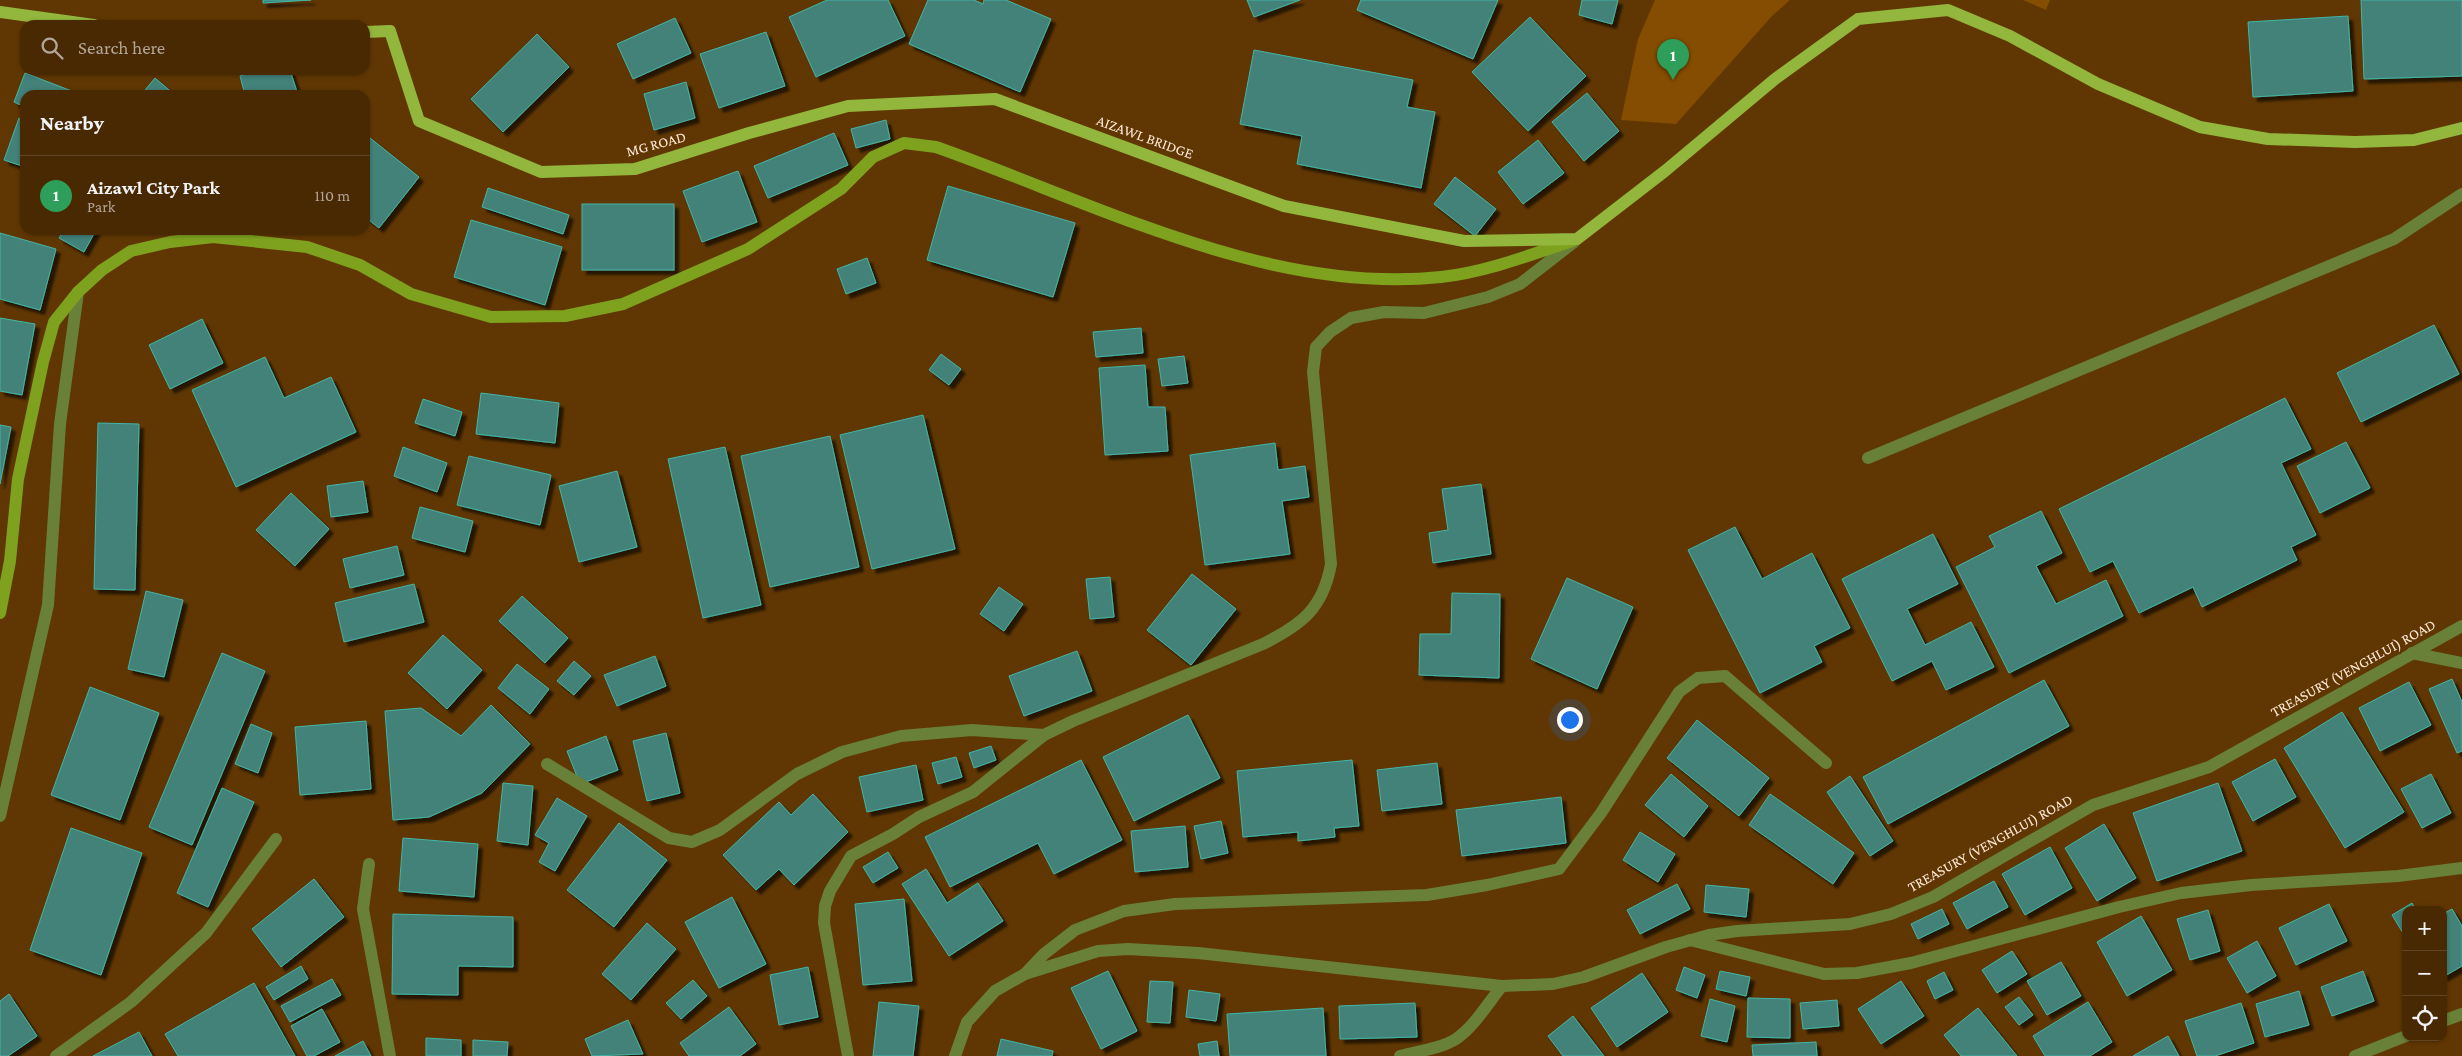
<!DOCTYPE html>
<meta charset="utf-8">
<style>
:root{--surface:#482902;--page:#4f310c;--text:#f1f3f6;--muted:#b1a699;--line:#604524;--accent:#d6ab8b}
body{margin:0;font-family:"Crimson Pro",serif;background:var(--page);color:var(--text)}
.controls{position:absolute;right:15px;bottom:15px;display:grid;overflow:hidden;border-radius:10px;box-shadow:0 1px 4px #0004}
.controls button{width:45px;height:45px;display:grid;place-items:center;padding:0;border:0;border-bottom:1px solid var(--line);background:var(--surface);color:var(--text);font:25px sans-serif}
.you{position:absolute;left:1569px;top:719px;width:18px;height:18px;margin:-12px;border:4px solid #fff;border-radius:50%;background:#1a73e8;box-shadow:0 0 0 8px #1a73e833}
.badge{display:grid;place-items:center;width:32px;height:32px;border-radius:50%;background:var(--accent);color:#fff;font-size:16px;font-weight:700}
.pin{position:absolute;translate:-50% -41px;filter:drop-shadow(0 1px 2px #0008)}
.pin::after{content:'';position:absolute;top:26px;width:18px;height:15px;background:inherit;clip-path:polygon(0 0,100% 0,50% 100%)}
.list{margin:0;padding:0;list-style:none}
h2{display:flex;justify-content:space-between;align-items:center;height:65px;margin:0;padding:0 20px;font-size:21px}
h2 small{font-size:16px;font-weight:400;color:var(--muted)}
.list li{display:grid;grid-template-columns:32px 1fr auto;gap:15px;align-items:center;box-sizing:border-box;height:80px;padding:0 20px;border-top:1px solid var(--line)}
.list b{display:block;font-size:19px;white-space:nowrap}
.list p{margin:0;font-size:16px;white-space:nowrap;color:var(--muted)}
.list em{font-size:16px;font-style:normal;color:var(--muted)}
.icon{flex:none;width:28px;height:28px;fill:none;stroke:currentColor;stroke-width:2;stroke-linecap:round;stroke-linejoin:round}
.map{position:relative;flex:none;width:2462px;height:1056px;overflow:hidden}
.search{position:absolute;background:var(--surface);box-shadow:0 1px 4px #0004;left:20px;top:20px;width:350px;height:55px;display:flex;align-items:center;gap:12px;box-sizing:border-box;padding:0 18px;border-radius:15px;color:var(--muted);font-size:19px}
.panel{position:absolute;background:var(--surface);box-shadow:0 1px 4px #0004;left:20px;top:90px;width:350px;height:145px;border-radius:15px}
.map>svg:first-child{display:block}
.green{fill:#854d01}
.building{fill:#438279;stroke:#41b6a8;filter:url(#shadow)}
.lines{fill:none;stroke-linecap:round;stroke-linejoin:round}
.service{stroke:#698038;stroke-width:12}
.minor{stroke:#698038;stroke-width:12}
.secondary{stroke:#7ea11e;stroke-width:12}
.primary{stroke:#93b73c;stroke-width:12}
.labels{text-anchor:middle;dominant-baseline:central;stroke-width:5;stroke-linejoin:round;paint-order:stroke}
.street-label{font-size:15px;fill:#fde9d8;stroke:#603702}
</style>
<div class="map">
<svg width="2462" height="1056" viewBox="0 0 2462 1056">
<defs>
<filter id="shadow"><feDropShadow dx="4.5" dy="4.5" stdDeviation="1" flood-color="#0009"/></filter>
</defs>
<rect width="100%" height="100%" fill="#603702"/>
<g class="green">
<path d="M 1655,0 L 1790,0 L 1771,17 L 1676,124 L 1621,120 L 1638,39 Z"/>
<path d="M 2023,0 L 2050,0 L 2046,10 Z"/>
</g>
<g class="building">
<path d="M 263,0 L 311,0 L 263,3 Z"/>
<path d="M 827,0 L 888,0 L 905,36 L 816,77 L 789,17 Z"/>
<path d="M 928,0 L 974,0 L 983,4 L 984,0 L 1006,0 L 1051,19 L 1020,92 L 909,44 Z"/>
<path d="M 1247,0 L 1300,0 L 1254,17 Z"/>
<path d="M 1361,0 L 1498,0 L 1473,59 L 1357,10 Z"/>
<path d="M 1582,0 L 1618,0 L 1612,24 L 1579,15 Z"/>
<path d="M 2361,0 L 2462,0 L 2462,76 L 2364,79 Z"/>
<path d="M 2348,16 L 2353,91 L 2253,97 L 2248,22 Z"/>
<path d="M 1530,17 L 1586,76 L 1528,131 L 1472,72 Z"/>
<path d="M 675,18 L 691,53 L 633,79 L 617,44 Z"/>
<path d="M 766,32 L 785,86 L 719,108 L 700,54 Z"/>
<path d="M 537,34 L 569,67 L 503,132 L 471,99 Z"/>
<path d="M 1254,50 L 1413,80 L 1407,107 L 1435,112 L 1421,188 L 1297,164 L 1302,136 L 1240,124 Z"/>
<path d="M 259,70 L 290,70 L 298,95 L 245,95 L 240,76 Z"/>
<path d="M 25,73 L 82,95 L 25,95 L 25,107 L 14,102 Z"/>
<path d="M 155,78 L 175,95 L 141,95 Z"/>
<path d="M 686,82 L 695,118 L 654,130 L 644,94 Z"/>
<path d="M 1587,93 L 1619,131 L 1584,161 L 1552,122 Z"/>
<path d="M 19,118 L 25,120 L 25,167 L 4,160 Z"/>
<path d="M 886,120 L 890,139 L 856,148 L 851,129 Z"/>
<path d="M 834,133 L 848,165 L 768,198 L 754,166 Z"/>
<path d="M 365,134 L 419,177 L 379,228 L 365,217 Z"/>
<path d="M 1538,140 L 1564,173 L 1523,204 L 1498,172 Z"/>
<path d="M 738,171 L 757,222 L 702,242 L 683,191 Z"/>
<path d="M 1455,177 L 1496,209 L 1475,236 L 1434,204 Z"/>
<path d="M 948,186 L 1075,223 L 1053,297 L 927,260 Z"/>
<path d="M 488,188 L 569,215 L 563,234 L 482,207 Z"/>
<rect x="582" y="204" width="92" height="66"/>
<path d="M 471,220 L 562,247 L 545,305 L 454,277 Z"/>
<path d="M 64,230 L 96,230 L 84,252 L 59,238 Z"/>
<path d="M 0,233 L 56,249 L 40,310 L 0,299 Z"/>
<path d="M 867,258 L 876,283 L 846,294 L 837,269 Z"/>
<path d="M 0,318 L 35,324 L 22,395 L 0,391 Z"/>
<path d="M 202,319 L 223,363 L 170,389 L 149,345 Z"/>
<path d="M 2434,325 L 2459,374 L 2361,422 L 2337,373 Z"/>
<path d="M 1141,328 L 1143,353 L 1096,357 L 1093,332 Z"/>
<path d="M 941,354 L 961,369 L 949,385 L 929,370 Z"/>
<path d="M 1184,356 L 1188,383 L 1162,386 L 1158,359 Z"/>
<path d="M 265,357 L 284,398 L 331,377 L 356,432 L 236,487 L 192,390 Z"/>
<path d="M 1145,365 L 1148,407 L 1165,407 L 1168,451 L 1105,455 L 1099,368 Z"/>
<path d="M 481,393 L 559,403 L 555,443 L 476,434 Z"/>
<path d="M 2285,398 L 2311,449 L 2281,463 L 2316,535 L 2291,547 L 2297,560 L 2202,607 L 2193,587 L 2139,613 L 2113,561 L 2090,572 L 2059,509 Z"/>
<path d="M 423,399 L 462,412 L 455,436 L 415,423 Z"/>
<path d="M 923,415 L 955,549 L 872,569 L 840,435 Z"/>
<path d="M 98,423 L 139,424 L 135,590 L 94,589 Z"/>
<path d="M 0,425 L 11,427 L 0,484 Z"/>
<path d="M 830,436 L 859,567 L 770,587 L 741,456 Z"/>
<path d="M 2346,442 L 2370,488 L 2320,513 L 2297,466 Z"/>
<path d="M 1275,443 L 1278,470 L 1305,466 L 1309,497 L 1282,501 L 1290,554 L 1205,565 L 1190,455 Z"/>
<path d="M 403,447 L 447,463 L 437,492 L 394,476 Z"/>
<path d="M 725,447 L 761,605 L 703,618 L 668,459 Z"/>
<path d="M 469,456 L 551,475 L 540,525 L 457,505 Z"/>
<path d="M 617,471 L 637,547 L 579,562 L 559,486 Z"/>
<path d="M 363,481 L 368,512 L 331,517 L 327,486 Z"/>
<path d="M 1481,484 L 1491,554 L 1433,563 L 1429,533 L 1448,530 L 1442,489 Z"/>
<path d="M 291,493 L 329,529 L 295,566 L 256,530 Z"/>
<path d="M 420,507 L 473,521 L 465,552 L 412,538 Z"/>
<path d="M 2041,511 L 2062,553 L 2036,566 L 2056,604 L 2106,580 L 2123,616 L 2009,673 L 1956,567 L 1995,547 L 1989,536 Z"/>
<path d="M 1735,527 L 1762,579 L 1812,553 L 1850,628 L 1814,646 L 1822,662 L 1760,693 L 1688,550 Z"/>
<path d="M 1933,534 L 1958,584 L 1907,609 L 1925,645 L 1971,622 L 1994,667 L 1946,690 L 1932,661 L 1892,681 L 1842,579 Z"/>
<path d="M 397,546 L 404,575 L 350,588 L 343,559 Z"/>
<path d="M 1192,574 L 1236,609 L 1191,665 L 1147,630 Z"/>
<path d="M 1110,577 L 1114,617 L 1090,619 L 1086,579 Z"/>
<path d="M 1567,578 L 1633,607 L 1597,689 L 1531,659 Z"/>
<path d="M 414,584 L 424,622 L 344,642 L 335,603 Z"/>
<path d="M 999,587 L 1023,604 L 1004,631 L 980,614 Z"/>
<path d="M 146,591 L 183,600 L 164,677 L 128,669 Z"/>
<path d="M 1452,593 L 1500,594 L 1499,678 L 1419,675 L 1420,634 L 1451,634 Z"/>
<path d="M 522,596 L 568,638 L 545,663 L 499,621 Z"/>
<path d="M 443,635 L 482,670 L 447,709 L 408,673 Z"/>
<path d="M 1077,651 L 1092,691 L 1024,716 L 1009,676 Z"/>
<path d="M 222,653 L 265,671 L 192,845 L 149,827 Z"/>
<path d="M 655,656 L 666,686 L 617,706 L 604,675 Z"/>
<path d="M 574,661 L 591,676 L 574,695 L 557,681 Z"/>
<path d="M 517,664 L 549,689 L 530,714 L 498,688 Z"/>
<path d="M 2452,679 L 2462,702 L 2462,751 L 2457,753 L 2429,689 Z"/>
<path d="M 2044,680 L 2069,726 L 1888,824 L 1863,777 Z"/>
<path d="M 2409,682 L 2431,725 L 2380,751 L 2359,708 Z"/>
<path d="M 90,687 L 159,713 L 120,820 L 51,795 Z"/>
<path d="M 491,705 L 530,744 L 482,793 L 429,817 L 393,820 L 385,711 L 421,708 L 461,736 Z"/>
<path d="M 2342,712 L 2404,812 L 2345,848 L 2284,748 Z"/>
<path d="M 1188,715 L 1220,778 L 1134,821 L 1103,757 Z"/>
<path d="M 1697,720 L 1769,778 L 1739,816 L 1667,758 Z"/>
<path d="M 366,721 L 371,789 L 300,795 L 295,727 Z"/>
<path d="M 251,724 L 272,733 L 258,773 L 235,764 Z"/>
<path d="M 666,733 L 680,793 L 647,801 L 633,741 Z"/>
<path d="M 606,736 L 618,770 L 580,784 L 567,751 Z"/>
<path d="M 991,746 L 996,760 L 974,768 L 969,753 Z"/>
<path d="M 956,757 L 962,777 L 938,784 L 932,763 Z"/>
<path d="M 2275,759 L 2296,797 L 2253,821 L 2232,782 Z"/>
<path d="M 1081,760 L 1122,840 L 1054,874 L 1038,843 L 950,887 L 925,837 Z"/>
<path d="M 1352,760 L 1359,826 L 1334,828 L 1335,837 L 1298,841 L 1298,832 L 1243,837 L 1237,771 Z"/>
<path d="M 1437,763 L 1442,804 L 1382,811 L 1377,770 Z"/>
<path d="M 916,765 L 923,800 L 867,812 L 859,777 Z"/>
<path d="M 1671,774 L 1708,806 L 1684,837 L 1645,805 Z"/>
<path d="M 2431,774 L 2451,813 L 2422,828 L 2401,789 Z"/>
<path d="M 1850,776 L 1893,841 L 1870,856 L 1827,792 Z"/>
<path d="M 503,783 L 533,786 L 528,845 L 497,841 Z"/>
<path d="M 2218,783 L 2242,851 L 2157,881 L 2133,813 Z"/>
<path d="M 222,788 L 254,802 L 208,907 L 177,893 Z"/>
<path d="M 813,794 L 848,832 L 794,885 L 779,869 L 756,890 L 723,855 L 779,802 L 791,815 Z"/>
<path d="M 1770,794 L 1854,853 L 1833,884 L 1749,825 Z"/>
<path d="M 1561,797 L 1566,843 L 1462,856 L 1456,810 Z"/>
<path d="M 557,798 L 587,816 L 555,871 L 539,862 L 549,843 L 535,835 Z"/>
<path d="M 1221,821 L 1228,853 L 1201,859 L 1194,826 Z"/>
<path d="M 619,823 L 667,860 L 614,927 L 567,890 Z"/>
<path d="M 2104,824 L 2136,878 L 2097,901 L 2065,848 Z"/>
<path d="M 1185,826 L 1188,867 L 1135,872 L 1131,831 Z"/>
<path d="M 71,828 L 142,853 L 101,975 L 30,950 Z"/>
<path d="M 1640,832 L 1675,854 L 1658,882 L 1623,860 Z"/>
<path d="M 403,838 L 478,844 L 474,897 L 399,891 Z"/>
<path d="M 2050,847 L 2072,888 L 2025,915 L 2002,874 Z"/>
<path d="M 888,852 L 898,868 L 873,883 L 863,867 Z"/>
<path d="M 926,869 L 947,903 L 978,883 L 1003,921 L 949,956 L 902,884 Z"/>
<path d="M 314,879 L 344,917 L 281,967 L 252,929 Z"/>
<path d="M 1994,881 L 2008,907 L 1967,929 L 1953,903 Z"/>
<path d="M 1677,884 L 1690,909 L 1640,934 L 1627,910 Z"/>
<path d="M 1706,885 L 1749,889 L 1746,917 L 1704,912 Z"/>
<path d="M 732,897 L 766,964 L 719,988 L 685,922 Z"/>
<path d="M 904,899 L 912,981 L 863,985 L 855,904 Z"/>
<path d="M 2412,903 L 2416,910 L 2406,910 L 2406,938 L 2392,915 Z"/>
<path d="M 2329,904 L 2347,941 L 2296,965 L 2279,928 Z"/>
<path d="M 1942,909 L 1949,924 L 1918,939 L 1911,924 Z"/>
<path d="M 2452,909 L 2462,926 L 2462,966 L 2443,977 L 2443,914 Z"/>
<path d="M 2208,910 L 2220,951 L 2190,960 L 2177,919 Z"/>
<path d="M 393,914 L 513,917 L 513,967 L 458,966 L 458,995 L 392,994 Z"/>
<path d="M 2141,916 L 2172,970 L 2127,996 L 2097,942 Z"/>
<path d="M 647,923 L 676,949 L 631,1000 L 602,974 Z"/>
<path d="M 2257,941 L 2276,976 L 2247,993 L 2227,958 Z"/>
<path d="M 2012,951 L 2027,974 L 1997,993 L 1982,970 Z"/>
<path d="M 2061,962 L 2081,996 L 2047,1015 L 2027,981 Z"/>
<path d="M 301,966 L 308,979 L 274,1000 L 266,987 Z"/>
<path d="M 808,967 L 818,1017 L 779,1025 L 770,975 Z"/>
<path d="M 1684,967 L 1705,975 L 1697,998 L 1676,990 Z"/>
<path d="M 1108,971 L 1137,1031 L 1101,1049 L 1071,988 Z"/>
<path d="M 1720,971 L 1750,977 L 1746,996 L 1716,989 Z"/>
<path d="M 2363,971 L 2374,1001 L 2332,1016 L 2321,987 Z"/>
<path d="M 1944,972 L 1953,990 L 1935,999 L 1927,981 Z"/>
<path d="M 1642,973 L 1668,1012 L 1617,1047 L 1591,1008 Z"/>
<path d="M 332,979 L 341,995 L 290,1022 L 281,1006 Z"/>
<path d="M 693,980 L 707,996 L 681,1019 L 666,1003 Z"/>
<path d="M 1150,981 L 1173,982 L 1170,1023 L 1147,1022 Z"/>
<path d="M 1901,981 L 1924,1016 L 1881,1044 L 1858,1009 Z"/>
<path d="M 254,983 L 295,1056 L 178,1056 L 165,1034 Z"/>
<path d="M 1189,990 L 1220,994 L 1216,1021 L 1186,1017 Z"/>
<path d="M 2299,991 L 2309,1025 L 2265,1037 L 2256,1004 Z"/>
<path d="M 9,994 L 37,1036 L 8,1056 L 0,1056 L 0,1001 Z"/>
<path d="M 2019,997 L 2033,1015 L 2019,1025 L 2005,1007 Z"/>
<path d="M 1748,998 L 1790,999 L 1790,1038 L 1747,1037 Z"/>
<path d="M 1710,999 L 1735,1006 L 1727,1042 L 1701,1036 Z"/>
<path d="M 1837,1000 L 1839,1026 L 1803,1029 L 1800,1003 Z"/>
<path d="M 879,1002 L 919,1006 L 913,1056 L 873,1056 Z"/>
<path d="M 2088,1002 L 2112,1042 L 2090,1056 L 2045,1056 L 2033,1036 Z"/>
<path d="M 1415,1003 L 1417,1037 L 1340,1039 L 1339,1006 Z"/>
<path d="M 2241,1003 L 2254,1043 L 2215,1056 L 2197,1056 L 2185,1021 Z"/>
<path d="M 729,1007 L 756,1044 L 740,1056 L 689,1056 L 680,1043 Z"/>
<path d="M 1323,1008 L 1326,1056 L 1230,1056 L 1227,1014 Z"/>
<path d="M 1978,1008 L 2017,1056 L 1961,1056 L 1944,1035 Z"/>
<path d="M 322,1009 L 340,1042 L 314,1056 L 307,1056 L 291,1026 Z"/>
<path d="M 1573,1016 L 1604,1056 L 1563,1056 L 1548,1036 Z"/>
<path d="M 628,1020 L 643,1054 L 592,1056 L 585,1039 Z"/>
<path d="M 139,1032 L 152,1056 L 93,1056 Z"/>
<path d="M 2168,1036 L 2179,1056 L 2133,1056 Z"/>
<path d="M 426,1038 L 461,1040 L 461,1056 L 426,1056 Z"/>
<path d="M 1001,1039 L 1053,1051 L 1052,1056 L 997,1056 Z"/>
<path d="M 473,1040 L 508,1042 L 507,1056 L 473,1056 Z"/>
<path d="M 363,1041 L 371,1056 L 335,1056 Z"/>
<path d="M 1217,1041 L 1219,1056 L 1200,1056 L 1198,1044 Z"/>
<path d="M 1816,1042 L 1817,1056 L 1753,1056 L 1752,1045 Z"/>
</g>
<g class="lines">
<path class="service" d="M 1868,458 L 2394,239 L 2462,194"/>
<g class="minor">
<path d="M 2412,653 L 2462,663"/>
<path d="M 547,764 L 669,838 L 692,842 L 720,830 L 797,774 L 842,752 L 901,736 L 972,730 L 1044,735"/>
<path d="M 0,816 L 48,605 L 60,424 L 78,292"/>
<path d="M 369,864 L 363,909 L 390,1056"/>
<path d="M 1690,940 L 1824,974 L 1857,973 L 1911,963 L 2119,907 L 2181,893 L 2251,885 L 2398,876 L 2462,868"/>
<path d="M 1026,973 L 1044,954 L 1075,930 L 1124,911 L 1175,904 L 1427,895 L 1487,885 L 1559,869 L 1601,813 L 1679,692 L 1698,678 L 1725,676 L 1826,763"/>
<path d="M 2443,1021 L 2462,1014"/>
<path d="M 56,1056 L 131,1002 L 206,933 L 276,839"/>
<path d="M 848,1056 L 824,923 L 825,906 L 830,891 L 851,856 L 893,834 L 919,817 L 973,792 L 1044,735 L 1073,721 L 1263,644 C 1301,625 1323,609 1331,564 L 1313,372 L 1316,347 L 1330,332 L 1351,318 L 1384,312 L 1424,313 L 1488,297 L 1520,284 L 1574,242"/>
<path d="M 955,1056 L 967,1022 L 995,991 L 1025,974 L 1098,951 L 1128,949 L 1198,953 L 1502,986 L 1553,984 L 1584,977 L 1666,947 L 1709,935 L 1737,931 L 1850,924 L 1891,914 L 1933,897 L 2093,805 L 2209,767 L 2462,626"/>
<path d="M 1400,1056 C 1418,1051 1440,1049 1456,1039 C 1474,1027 1488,1003 1502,986"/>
<path d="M 2355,1056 L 2406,1036"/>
</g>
<path class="secondary" d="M 0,613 L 10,561 L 18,479 L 43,362 L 54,322 L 78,292 L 102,270 L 131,251 L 170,242 L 213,237 L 307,247 L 360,265 L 411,294 L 491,317 L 565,316 L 623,304 L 748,249 L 841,189 L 873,157 L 904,143 L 936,147 C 1095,203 1268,295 1441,277 C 1486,272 1530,255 1572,241"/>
<g class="primary">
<path d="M 0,12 L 94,25"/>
<path d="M 365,32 L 390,31 L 419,121 L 541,172 L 635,169 L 749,133 L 848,106 L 995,99 L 1284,206 L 1464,241 L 1577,239 L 1665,171 L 1775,79 L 1858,19 L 1948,10 L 2010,36 L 2098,84 L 2200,127 L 2268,139 L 2355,142 L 2414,140 L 2462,128"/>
</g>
</g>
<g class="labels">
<g class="street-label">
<text transform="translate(1145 137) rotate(20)">AIZAWL BRIDGE</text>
<text transform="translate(656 144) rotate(-15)">MG ROAD</text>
<text transform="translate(2353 668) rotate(-29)">TREASURY (VENGHLUI) ROAD</text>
<text transform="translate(1990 843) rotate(-29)">TREASURY (VENGHLUI) ROAD</text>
</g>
</g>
</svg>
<div class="controls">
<button>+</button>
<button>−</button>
<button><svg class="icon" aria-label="locate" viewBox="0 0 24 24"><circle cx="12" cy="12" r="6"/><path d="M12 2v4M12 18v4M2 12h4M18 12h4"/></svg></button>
</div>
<div class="you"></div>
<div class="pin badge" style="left:1673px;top:80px;background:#2e9e5b">1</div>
<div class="search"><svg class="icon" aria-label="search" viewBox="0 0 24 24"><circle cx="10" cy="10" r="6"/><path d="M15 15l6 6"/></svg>Search here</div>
<section class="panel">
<h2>Nearby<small></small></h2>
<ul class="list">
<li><span class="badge" style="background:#2e9e5b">1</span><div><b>Aizawl City Park</b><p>Park</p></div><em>110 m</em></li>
</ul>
</section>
</div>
